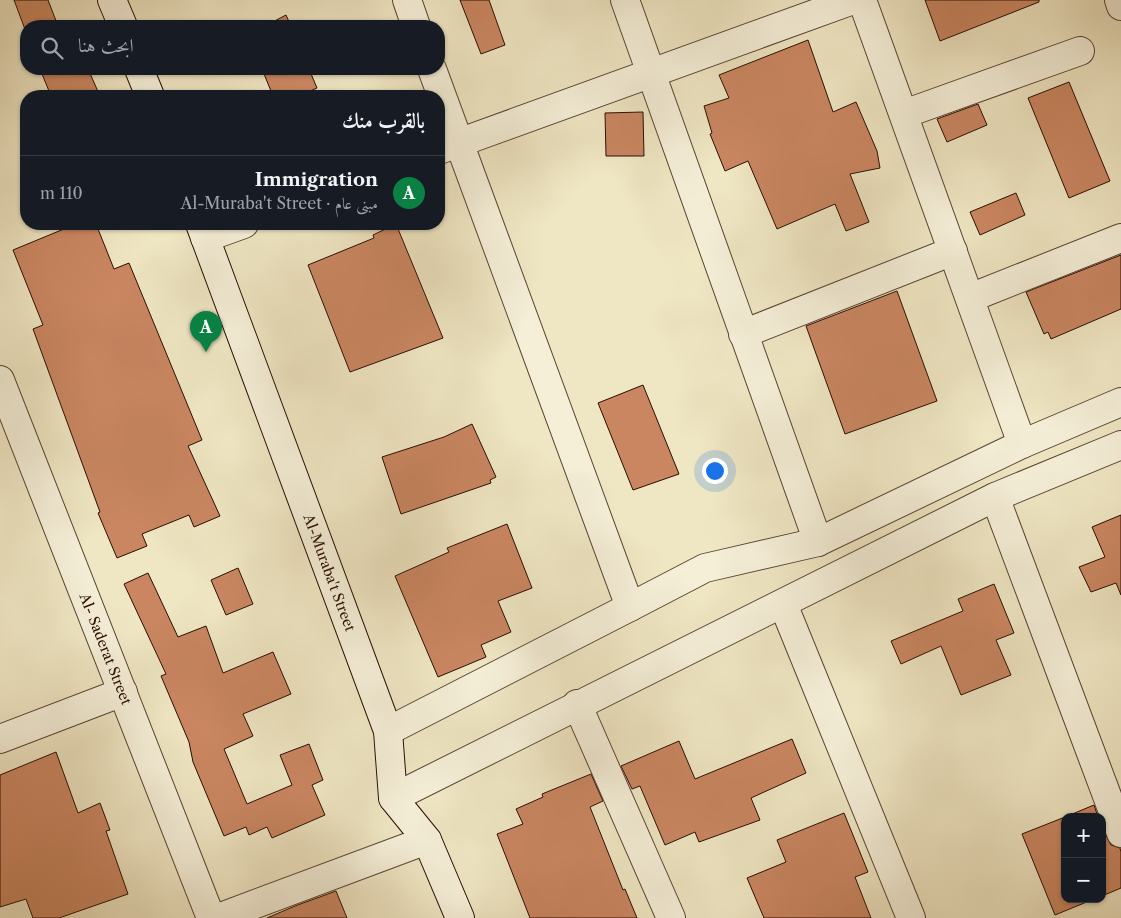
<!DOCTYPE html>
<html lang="ar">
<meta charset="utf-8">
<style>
:root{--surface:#171b24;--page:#242831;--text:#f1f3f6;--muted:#9ea1a6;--line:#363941;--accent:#0b8043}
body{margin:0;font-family:"Libre Caslon Text",Amiri,serif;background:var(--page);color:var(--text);direction:rtl}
.controls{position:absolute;right:15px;bottom:15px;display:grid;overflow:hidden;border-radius:10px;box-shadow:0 1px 4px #0004}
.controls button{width:45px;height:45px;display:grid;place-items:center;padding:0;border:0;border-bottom:1px solid var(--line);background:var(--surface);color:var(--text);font:25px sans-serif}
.you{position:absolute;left:714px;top:470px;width:18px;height:18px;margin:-12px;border:4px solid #fff;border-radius:50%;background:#1a73e8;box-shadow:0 0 0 8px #1a73e833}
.badge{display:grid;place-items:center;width:32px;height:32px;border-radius:50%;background:var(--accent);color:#fff;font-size:16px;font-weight:700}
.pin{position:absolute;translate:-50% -41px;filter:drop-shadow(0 1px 2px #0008)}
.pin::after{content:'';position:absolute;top:26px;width:18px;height:15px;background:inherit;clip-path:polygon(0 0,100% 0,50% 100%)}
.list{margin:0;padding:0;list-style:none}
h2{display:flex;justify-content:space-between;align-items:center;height:65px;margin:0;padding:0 20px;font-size:21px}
h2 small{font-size:16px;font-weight:400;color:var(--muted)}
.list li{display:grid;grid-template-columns:32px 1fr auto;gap:15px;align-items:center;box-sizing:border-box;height:75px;padding:0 20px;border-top:1px solid var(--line)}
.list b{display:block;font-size:19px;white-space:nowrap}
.list p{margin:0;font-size:16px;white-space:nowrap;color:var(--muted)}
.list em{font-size:16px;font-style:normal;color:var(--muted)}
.icon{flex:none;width:28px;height:28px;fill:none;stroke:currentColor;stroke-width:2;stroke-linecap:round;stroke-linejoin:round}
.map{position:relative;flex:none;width:1121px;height:918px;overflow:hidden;direction:ltr}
.search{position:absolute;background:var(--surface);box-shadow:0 1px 4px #0004;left:20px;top:20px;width:425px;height:55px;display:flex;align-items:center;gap:12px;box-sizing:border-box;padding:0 18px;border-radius:20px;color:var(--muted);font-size:19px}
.panel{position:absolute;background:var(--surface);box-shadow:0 1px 4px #0004;left:20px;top:90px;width:425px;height:140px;border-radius:20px;direction:rtl}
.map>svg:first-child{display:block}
.building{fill:#c98661;stroke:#290d02}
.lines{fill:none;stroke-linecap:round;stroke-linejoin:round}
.minor-casing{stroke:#5a4332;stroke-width:30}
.secondary-casing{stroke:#290d02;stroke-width:30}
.minor{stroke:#f5efd8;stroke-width:28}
.secondary{stroke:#f5efd8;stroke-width:28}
.labels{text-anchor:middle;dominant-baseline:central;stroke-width:5;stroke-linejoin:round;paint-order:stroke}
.street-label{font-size:14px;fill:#290d02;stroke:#f5efd8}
</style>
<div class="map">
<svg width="1121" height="918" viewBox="0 0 1121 918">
<rect width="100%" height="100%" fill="#efe6c3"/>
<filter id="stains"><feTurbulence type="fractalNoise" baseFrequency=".004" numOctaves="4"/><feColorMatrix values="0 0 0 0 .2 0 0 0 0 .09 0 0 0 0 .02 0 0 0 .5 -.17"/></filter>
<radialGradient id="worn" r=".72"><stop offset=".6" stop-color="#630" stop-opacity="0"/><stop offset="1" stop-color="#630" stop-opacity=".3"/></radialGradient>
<g class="building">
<path d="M 14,0 L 48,0 L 58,26 L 26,26 L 26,32 Z"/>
<path d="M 460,0 L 489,0 L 505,45 L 481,54 Z"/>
<path d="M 925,0 L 1039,0 L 1039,2 L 940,41 Z"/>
<path d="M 286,15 L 291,26 L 265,26 Z"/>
<path d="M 808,40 L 833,112 L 856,102 L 877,151 L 880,168 L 850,174 L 869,222 L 846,231 L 835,204 L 777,229 L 748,161 L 725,171 L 710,134 L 712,133 L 704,106 L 729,98 L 719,75 Z"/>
<path d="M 40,69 L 88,69 L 100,96 L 51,96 Z"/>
<path d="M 262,69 L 309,69 L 317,88 L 299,96 L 273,96 Z"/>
<path d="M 1069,82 L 1110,181 L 1069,198 L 1028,98 Z"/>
<path d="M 978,104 L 987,125 L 947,142 L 937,119 Z"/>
<path d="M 643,112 L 644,156 L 606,156 L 605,113 Z"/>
<path d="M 1016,193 L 1025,215 L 980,235 L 970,212 Z"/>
<path d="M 76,224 L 96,224 L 114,269 L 129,263 L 202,440 L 188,446 L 220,516 L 194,527 L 189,515 L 142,534 L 147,546 L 117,558 L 98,513 L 100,512 L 33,329 L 43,325 L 13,250 Z"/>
<path d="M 396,224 L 443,338 L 350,372 L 308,265 L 374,238 L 373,235 Z"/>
<path d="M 1121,255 L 1121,309 L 1051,339 L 1048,332 L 1044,334 L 1026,292 Z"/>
<path d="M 897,291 L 937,401 L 845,434 L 806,326 Z"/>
<path d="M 643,385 L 679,474 L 633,490 L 598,403 Z"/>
<path d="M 472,424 L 496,477 L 490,480 L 491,483 L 401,514 L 382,457 L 444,437 Z"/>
<path d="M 1121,515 L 1121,595 L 1116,583 L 1091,592 L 1079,567 L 1105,557 L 1092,527 Z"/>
<path d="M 507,524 L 532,588 L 498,601 L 511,632 L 481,645 L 486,657 L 438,677 L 395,576 L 449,552 L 447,548 Z"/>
<path d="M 238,568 L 253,604 L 226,615 L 211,580 Z"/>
<path d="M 148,573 L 178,637 L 206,626 L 223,673 L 273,652 L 291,694 L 243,714 L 253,736 L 224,749 L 247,804 L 292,785 L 280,755 L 309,744 L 323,780 L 312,785 L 325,815 L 272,838 L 267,827 L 249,835 L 246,827 L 224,836 L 193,762 L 189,742 L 161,676 L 166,674 L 124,584 Z"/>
<path d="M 994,584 L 1014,633 L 996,640 L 1011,675 L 961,695 L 941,646 L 901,664 L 891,641 L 963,611 L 958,599 Z"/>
<path d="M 792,739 L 806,773 L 751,798 L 760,820 L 699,842 L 695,832 L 665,845 L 640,786 L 632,789 L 621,766 L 679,741 L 695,779 Z"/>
<path d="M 56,752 L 78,813 L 100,803 L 110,830 L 106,831 L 128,894 L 59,918 L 33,918 L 26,899 L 0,907 L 0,775 Z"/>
<path d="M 591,774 L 603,801 L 590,807 L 623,890 L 625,889 L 637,918 L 530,918 L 497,834 L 523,824 L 516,809 L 543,797 L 542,794 Z"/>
<path d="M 1094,805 L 1098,817 L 1065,817 Z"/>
<path d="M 844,813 L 868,872 L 855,877 L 871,918 L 764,918 L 747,878 L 786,862 L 777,840 Z"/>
<path d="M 1065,817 L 1065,899 L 1094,899 L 1055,915 L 1022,834 Z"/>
<path d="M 1102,828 L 1111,845 L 1120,848 L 1121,852 L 1121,888 L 1102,896 Z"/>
<path d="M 336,891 L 347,918 L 267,918 L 295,906 Z"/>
</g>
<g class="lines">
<defs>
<g id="minor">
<path d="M 407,0 L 416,26"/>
<path d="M 625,0 L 818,542"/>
<path d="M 862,0 L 1022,444"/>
<path d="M 1119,0 L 1121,6"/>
<path d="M 432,69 L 630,607 L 705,568 L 818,542 L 1022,444 L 1121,402"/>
<path d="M 904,114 L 1080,51"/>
<path d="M 439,150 L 853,0"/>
<path d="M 205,238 L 244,224"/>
<path d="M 970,298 L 1121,238"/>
<path d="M 743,334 L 953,251"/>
<path id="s1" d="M 0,380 L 211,918"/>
<path d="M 995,497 L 1121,833"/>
<path d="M 783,604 L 911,918"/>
<path d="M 577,704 L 671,918"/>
<path d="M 388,731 L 630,607"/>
<path d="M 0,739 L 123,692"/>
<path d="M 393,798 L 995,497 L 1121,445"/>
<path d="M 218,918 L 427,840"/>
</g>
<g id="secondary">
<path d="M 112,0 L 123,26"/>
<path d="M 139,69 L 150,96"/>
<path id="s2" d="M 200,224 L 388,731 L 393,798 L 427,840 L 460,918"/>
</g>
</defs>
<use href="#minor" class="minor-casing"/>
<use href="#secondary" class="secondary-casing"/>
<use href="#minor" class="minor"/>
<use href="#secondary" class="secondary"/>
</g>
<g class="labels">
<g class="street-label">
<text stroke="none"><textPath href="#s2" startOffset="372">Al-Muraba't Street</textPath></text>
<text stroke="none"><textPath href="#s1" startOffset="289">Al- Saderat Street</textPath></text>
</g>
</g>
<rect width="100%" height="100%" filter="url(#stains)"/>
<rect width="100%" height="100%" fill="url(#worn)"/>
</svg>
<div class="controls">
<button>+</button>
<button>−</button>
</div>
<div class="you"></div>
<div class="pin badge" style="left:206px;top:352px">A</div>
<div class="search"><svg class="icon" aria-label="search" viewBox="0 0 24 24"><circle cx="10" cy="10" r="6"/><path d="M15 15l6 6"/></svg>ابحث هنا</div>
<section class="panel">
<h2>بالقرب منك<small></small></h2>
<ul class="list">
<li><span class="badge">A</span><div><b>Immigration</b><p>مبنى عام · Al-Muraba't Street</p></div><em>110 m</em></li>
</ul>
</section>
</div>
